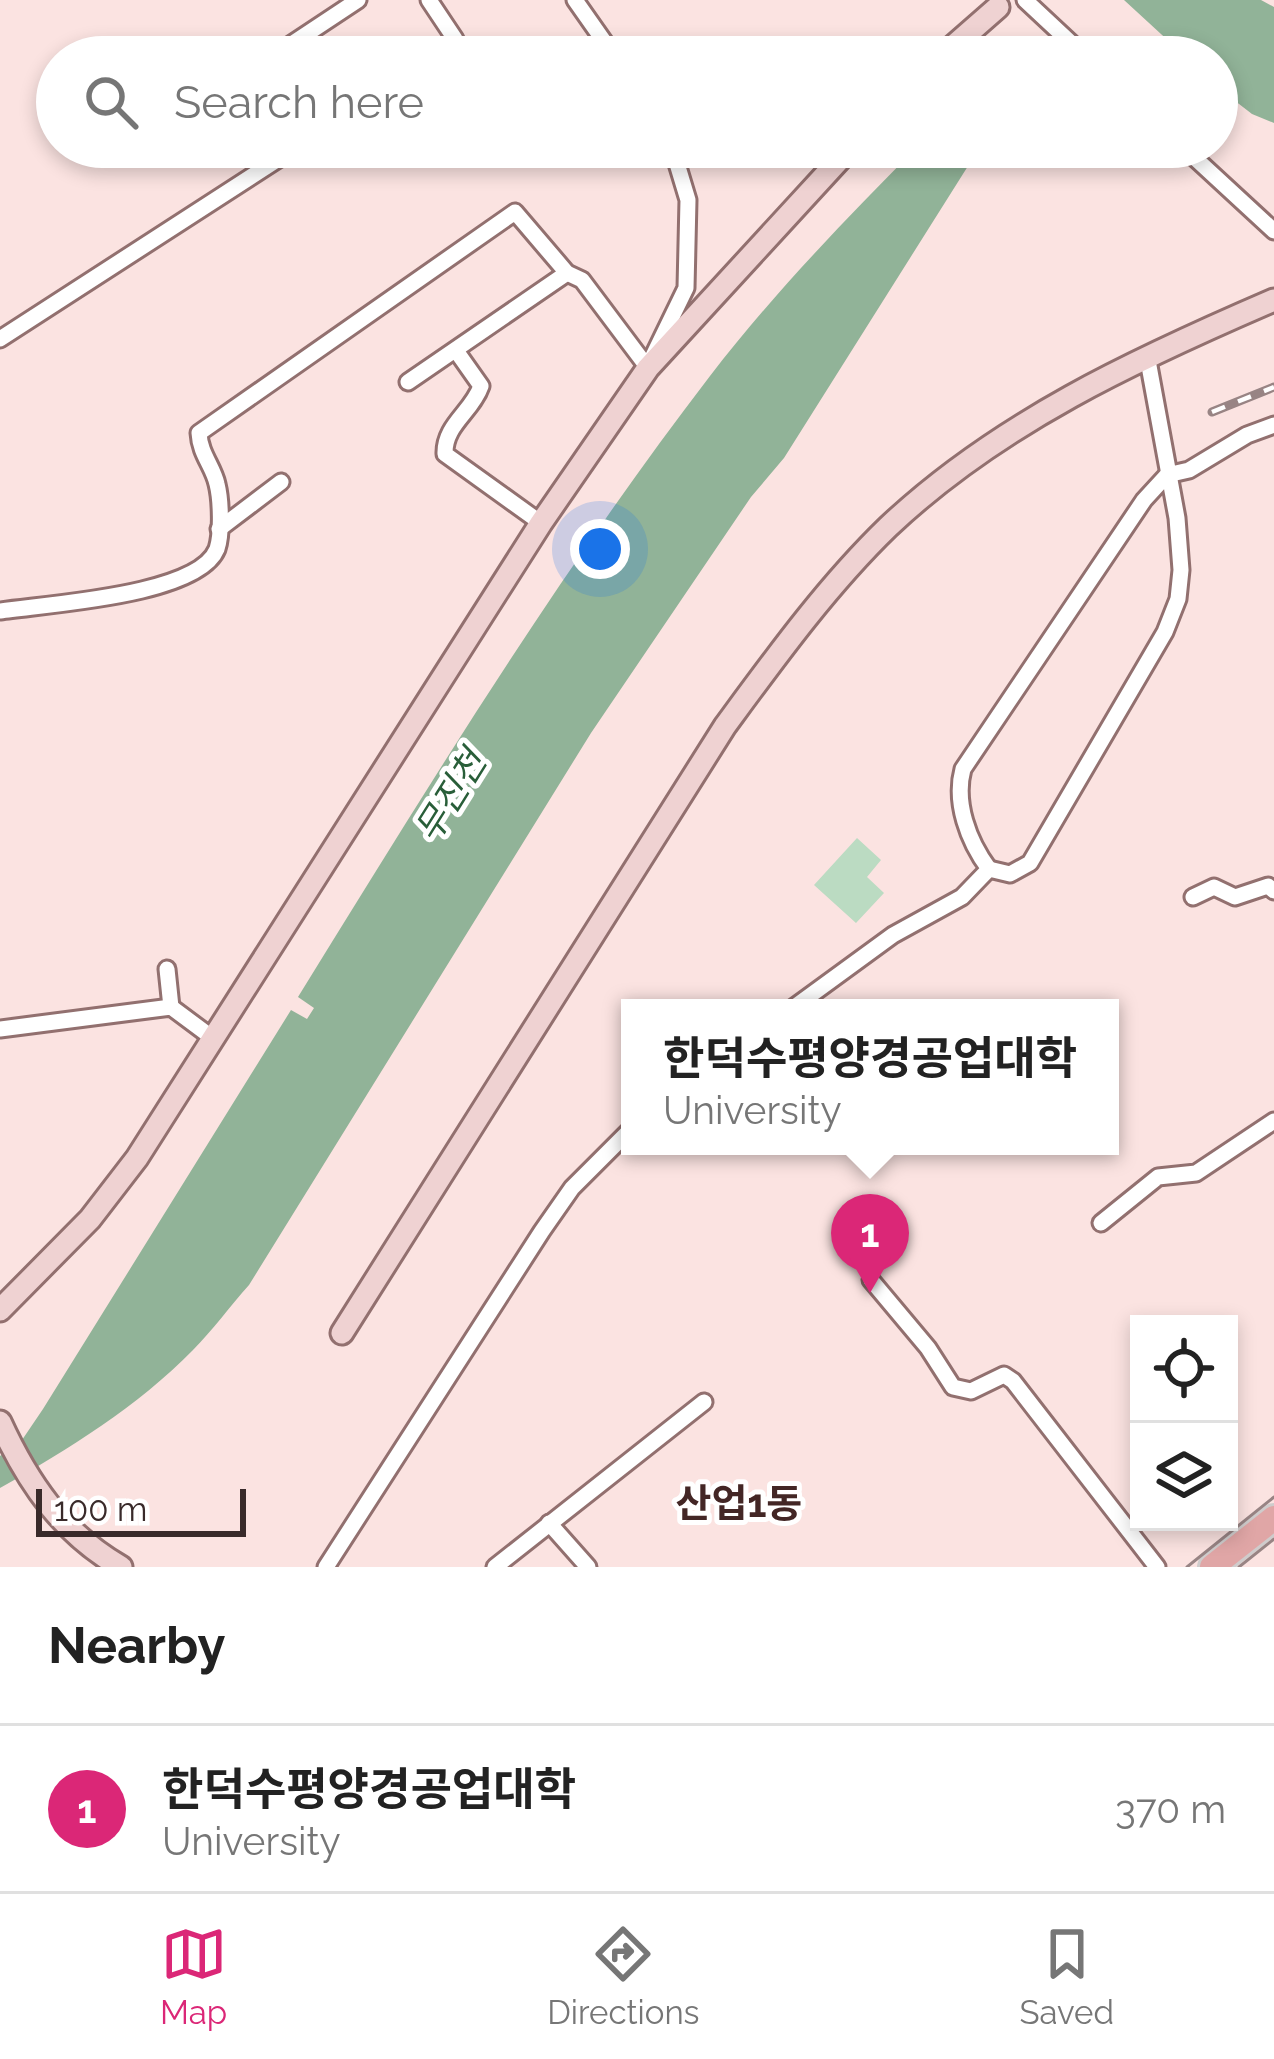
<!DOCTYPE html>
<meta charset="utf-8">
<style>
:root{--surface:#fff;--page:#f2f2f2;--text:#222;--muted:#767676;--line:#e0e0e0;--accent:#db2777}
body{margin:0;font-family:Raleway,"Noto Sans KR",sans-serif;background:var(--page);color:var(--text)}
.controls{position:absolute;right:36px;bottom:36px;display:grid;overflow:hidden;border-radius:0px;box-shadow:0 6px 18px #0003}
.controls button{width:108px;height:108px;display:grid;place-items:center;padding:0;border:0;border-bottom:3px solid var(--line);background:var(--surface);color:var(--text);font:60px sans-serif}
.scale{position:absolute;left:36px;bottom:30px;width:210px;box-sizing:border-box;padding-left:12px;border:6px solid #392a2a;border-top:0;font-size:33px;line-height:42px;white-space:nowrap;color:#392a2a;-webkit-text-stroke:9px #fff;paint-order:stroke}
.you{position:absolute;left:600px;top:549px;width:42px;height:42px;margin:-30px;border:9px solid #fff;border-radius:50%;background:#1a73e8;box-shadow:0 0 0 18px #1a73e833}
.badge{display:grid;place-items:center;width:78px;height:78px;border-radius:50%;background:var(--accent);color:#fff;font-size:39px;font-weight:700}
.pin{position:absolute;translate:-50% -99px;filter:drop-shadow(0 3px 6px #0008)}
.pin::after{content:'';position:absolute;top:63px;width:42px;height:36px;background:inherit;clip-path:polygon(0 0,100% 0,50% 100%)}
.popup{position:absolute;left:621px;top:999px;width:498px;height:156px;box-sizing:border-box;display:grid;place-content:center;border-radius:0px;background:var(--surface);filter:drop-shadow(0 3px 9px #0005);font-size:39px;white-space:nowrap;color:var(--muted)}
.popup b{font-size:45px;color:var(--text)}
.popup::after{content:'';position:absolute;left:50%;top:100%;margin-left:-24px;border:24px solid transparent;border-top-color:var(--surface)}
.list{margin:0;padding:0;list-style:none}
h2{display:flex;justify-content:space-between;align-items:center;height:156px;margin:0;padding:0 48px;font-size:51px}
h2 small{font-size:39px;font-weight:400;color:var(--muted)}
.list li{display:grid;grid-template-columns:78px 1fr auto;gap:36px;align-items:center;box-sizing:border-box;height:168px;padding:0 48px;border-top:3px solid var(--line)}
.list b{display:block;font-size:45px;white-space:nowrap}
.list p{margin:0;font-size:39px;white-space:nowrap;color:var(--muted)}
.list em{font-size:39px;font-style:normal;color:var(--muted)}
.icon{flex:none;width:66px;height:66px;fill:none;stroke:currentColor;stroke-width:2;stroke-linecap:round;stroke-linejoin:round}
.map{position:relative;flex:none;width:1274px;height:1567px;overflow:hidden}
.search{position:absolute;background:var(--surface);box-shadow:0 6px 18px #0003;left:36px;right:36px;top:36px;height:132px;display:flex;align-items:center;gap:30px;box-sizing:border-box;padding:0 42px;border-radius:66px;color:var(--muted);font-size:45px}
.sheet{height:324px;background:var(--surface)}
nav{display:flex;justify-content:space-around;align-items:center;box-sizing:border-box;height:168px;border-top:3px solid var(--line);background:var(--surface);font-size:33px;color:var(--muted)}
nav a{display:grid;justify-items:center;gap:6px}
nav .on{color:var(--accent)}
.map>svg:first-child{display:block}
.green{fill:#bbdbc2}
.water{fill:#91b398}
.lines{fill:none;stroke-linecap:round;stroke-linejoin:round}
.street-casing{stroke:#92706f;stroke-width:21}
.secondary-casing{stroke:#92706f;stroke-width:27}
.primary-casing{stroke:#cfcccc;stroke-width:30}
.street{stroke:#fff;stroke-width:15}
.secondary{stroke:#efd2d2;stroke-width:21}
.primary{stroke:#e0a6a6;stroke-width:24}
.tram{stroke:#988484;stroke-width:3}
.rail-casing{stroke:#988484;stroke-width:9}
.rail{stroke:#fff;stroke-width:4.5;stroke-dasharray:14;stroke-linecap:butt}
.labels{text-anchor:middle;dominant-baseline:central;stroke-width:10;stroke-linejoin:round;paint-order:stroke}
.water-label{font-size:36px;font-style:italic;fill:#295e39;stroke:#fff}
.quarter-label{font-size:39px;font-weight:bold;fill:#432625;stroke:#fff}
</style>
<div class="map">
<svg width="1274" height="1567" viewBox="0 0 1274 1567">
<rect width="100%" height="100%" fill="#fbe3e1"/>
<path class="green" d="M 857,838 L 881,860 L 867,877 L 884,893 L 856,923 L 814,885 Z"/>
<g class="water">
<path d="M 1124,0 L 1261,0 L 1274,7 L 1274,123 L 1252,114 L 1217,87 L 1217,57 L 1186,57 Z"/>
<path d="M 917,147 L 980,147 L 784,458 L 751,497 L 591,733 L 249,1285 C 230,1306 213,1330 193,1350 C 137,1407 69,1449 0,1488 L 0,1456 L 22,1440 L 43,1409 L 291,1010 L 307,1019 L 314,1008 L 298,997 C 429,785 558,574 710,376 C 773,294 845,220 917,147 Z"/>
</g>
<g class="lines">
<defs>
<g id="street">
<path d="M 575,0 L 615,57"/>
<path d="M 1025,0 L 1086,57"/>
<path d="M 272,57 L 358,0"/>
<path d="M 428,57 L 455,39 L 429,0"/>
<path d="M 1183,147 L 1274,231"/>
<path d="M 0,339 L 297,147"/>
<path d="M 457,352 L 481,386 C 472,412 444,425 445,454 L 541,523"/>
<path d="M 651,360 L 686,288 L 688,200 L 672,147"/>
<path d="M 408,382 L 567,273"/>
<path d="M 219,529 L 281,482"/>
<path d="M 0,611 C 46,604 198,596 217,549 C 222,534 221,500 217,484 C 213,466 200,454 199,433 L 515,212 L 567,273 L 582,280 L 648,368"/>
<path d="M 989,869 L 1010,874 L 1030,863 L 1165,632 L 1178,599 L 1181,570 L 1177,518 L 1147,355"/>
<path d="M 1193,897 L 1214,887 L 1235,897 L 1268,886 L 1274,891"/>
<path d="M 167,969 L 171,1007"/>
<path d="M 793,1008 L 893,935 L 962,897 L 989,869 C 968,841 954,802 963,769 L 1144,500 L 1167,475 L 1189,470 L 1247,435 L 1274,425"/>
<path d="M 0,1029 L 171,1007 L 214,1039"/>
<path d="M 1101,1223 L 1158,1177 L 1196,1173 L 1274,1121"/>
<path d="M 871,1280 L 928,1348 L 953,1387 L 971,1391 L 1004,1375 L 1013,1381 L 1157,1567"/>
<path d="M 549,1523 L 588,1567"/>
<path d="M 326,1567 L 542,1231 L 572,1188 L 630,1130"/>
<path d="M 495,1567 L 704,1402"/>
</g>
<g id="secondary">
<path d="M 941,57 L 998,7"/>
<path d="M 0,1310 L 90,1219 L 137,1158 L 541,523 L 648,368 L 851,147"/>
<path d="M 342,1333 L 725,726 C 775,658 827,586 888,527 C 998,423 1137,359 1274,300"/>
<path d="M 0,1422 C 28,1483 62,1533 121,1567"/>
</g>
<path id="primary" d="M 1212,1567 L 1274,1518"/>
</defs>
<use href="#street" class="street-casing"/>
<use href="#secondary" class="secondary-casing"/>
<use href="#primary" class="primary-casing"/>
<use href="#street" class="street"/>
<use href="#secondary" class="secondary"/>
<use href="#primary" class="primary"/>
<g class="tram">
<path d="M 1187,1567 L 1274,1497"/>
<path d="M 1239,1567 L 1274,1539"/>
</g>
<defs>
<path id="rail" d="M 1212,412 L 1274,387"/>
</defs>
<use href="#rail" class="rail-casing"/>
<use href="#rail" class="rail"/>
</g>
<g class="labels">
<g class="water-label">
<text transform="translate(450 796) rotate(-58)">무진천</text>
</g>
<g class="quarter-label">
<text x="739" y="1503">산업1동</text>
</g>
</g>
</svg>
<div class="controls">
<button><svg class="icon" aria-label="locate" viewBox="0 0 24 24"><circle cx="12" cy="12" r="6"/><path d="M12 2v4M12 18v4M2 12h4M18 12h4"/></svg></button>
<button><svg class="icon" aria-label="layers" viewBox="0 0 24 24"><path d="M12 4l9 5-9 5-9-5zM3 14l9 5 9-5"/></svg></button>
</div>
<div class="scale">100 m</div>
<div class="you"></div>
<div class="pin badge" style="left:870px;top:1293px">1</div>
<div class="popup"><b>한덕수평양경공업대학</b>University</div>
<div class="search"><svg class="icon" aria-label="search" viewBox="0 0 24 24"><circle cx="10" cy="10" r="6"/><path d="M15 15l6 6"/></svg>Search here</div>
</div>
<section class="sheet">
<h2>Nearby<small></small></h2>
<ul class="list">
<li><span class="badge">1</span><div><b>한덕수평양경공업대학</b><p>University</p></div><em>370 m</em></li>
</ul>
</section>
<nav>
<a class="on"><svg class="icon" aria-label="map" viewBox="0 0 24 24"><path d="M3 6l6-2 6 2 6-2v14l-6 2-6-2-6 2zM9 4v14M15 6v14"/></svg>Map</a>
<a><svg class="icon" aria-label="directions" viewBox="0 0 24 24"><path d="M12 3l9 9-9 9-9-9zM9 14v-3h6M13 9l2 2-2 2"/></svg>Directions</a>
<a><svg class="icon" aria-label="saved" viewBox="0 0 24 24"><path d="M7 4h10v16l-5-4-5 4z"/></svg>Saved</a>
</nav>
